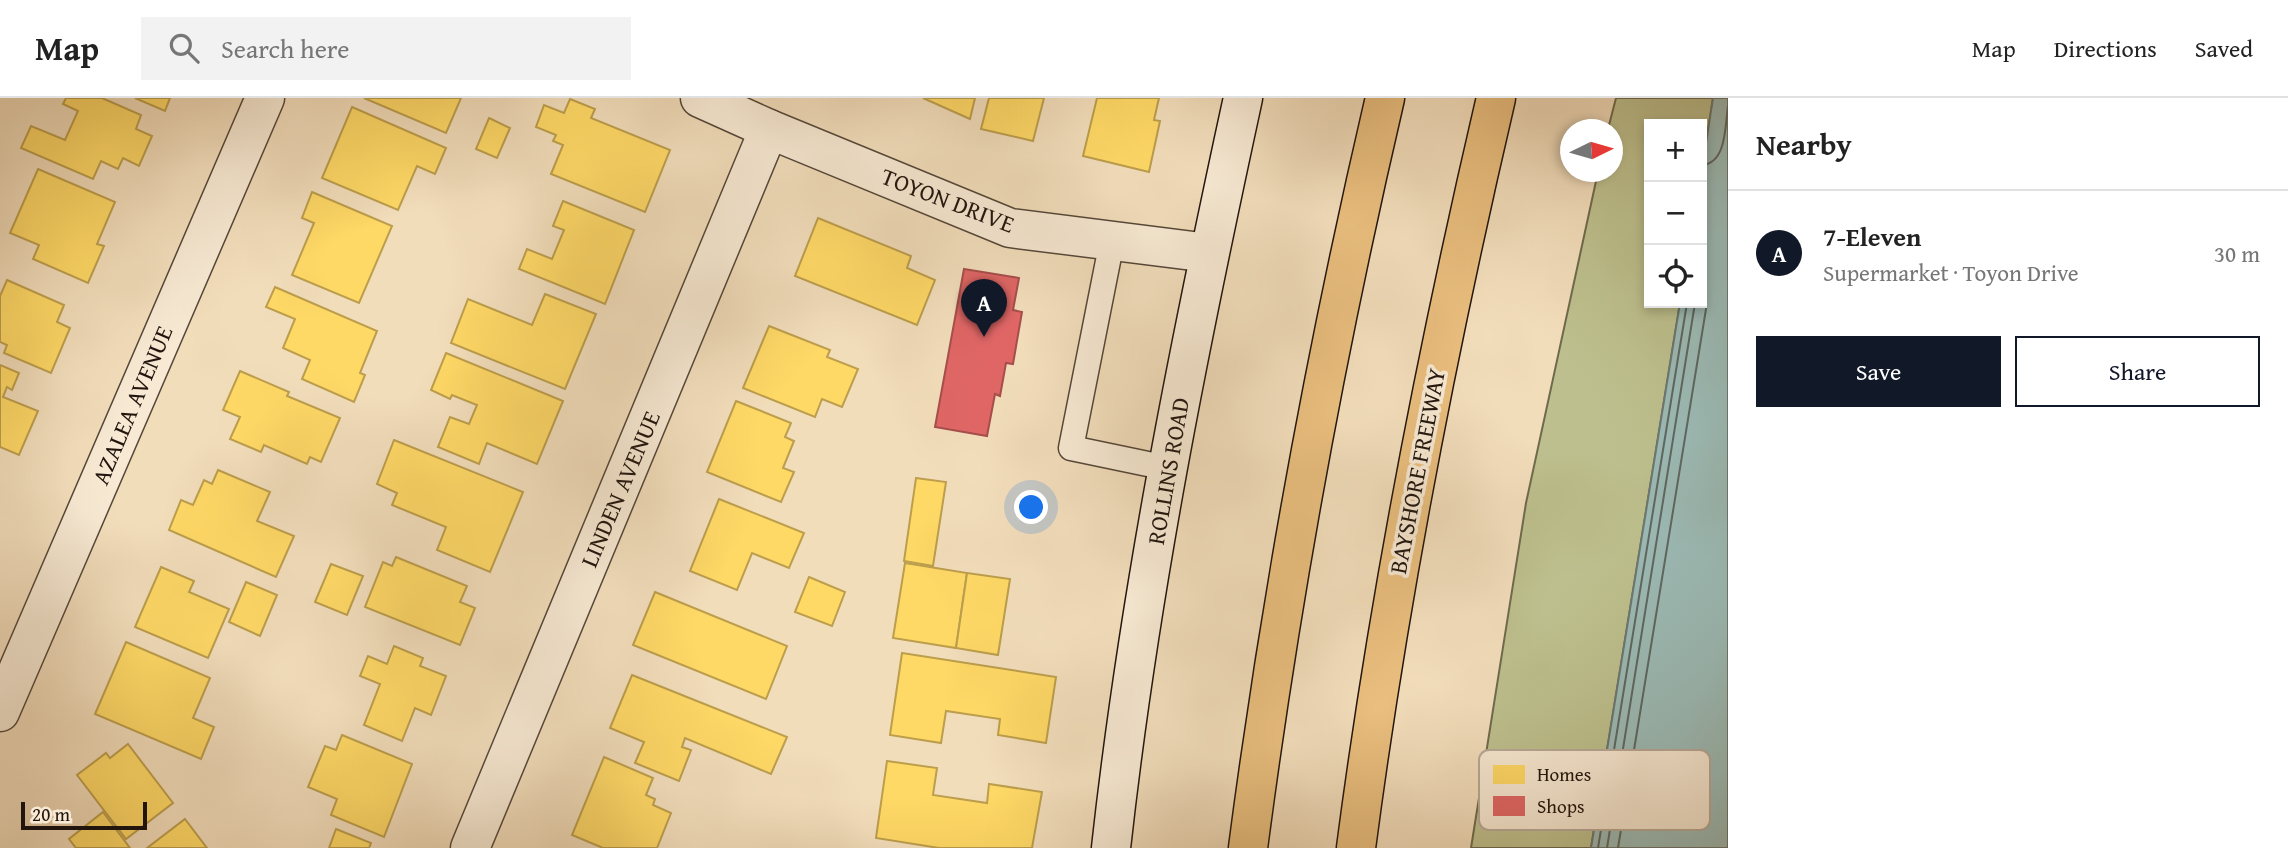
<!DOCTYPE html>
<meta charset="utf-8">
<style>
:root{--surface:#fff;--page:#f2f2f2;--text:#222;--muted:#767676;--line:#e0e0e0;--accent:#111827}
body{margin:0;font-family:"Gentium Book Plus",serif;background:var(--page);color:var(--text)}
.controls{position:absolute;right:21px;top:21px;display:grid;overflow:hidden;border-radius:0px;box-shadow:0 4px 10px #0003}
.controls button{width:63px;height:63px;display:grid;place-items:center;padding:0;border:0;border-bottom:2px solid var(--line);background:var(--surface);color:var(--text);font:35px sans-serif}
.compass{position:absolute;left:1560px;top:21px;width:63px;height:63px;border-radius:50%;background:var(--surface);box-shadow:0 4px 10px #0003;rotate:85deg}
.scale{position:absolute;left:21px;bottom:18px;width:126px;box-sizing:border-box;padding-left:7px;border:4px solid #21150e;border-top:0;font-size:19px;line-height:24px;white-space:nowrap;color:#21150e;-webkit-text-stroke:5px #f7e9d3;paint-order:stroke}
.you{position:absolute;left:1032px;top:410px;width:24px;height:24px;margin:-18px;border:5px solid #fff;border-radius:50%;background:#1a73e8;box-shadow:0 0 0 10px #1a73e833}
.badge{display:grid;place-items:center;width:46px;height:46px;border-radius:50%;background:var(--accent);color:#fff;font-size:23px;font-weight:700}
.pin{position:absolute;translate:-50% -58px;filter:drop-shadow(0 2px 4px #0008)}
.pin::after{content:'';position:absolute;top:37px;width:24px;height:21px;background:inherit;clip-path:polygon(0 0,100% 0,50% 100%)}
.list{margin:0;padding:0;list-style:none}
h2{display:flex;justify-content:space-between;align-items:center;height:91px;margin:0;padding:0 28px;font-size:30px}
h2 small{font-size:23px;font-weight:400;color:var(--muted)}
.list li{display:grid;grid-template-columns:46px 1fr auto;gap:21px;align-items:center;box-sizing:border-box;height:126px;padding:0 28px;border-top:2px solid var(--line)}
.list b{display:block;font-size:26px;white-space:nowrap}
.list p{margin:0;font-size:23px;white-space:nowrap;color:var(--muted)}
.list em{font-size:23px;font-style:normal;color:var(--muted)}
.actions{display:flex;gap:14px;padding:21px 28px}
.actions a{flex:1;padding:16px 0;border:2px solid var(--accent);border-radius:0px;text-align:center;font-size:24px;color:var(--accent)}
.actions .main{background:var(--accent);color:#fff}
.icon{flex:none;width:38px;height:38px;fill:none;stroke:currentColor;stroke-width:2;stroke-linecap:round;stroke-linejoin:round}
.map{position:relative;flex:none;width:1728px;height:750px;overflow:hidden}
header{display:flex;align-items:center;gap:42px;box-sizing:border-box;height:98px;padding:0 35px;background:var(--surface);border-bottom:2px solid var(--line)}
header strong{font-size:33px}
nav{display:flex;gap:38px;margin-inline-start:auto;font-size:24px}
.search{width:490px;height:63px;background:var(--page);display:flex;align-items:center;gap:18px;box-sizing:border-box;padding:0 24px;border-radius:0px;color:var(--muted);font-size:26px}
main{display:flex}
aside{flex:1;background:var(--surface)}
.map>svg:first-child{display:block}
.green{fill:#bdc08e;stroke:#6f6a4e;stroke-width:2}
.water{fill:#9cbbb6;stroke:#6b7973;stroke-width:2}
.homes{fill:#ffd966;stroke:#bc9e4c;stroke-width:2}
.shops{fill:#e06666;stroke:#a74e4c;stroke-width:2}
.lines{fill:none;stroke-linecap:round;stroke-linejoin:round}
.shore{stroke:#5e6862;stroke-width:2}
.lane-casing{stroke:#554739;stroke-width:27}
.street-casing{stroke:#554739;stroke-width:41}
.secondary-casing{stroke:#21150e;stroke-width:41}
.highway-casing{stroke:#21150e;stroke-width:41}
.lane{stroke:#f7e9d3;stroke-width:24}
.street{stroke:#f7e9d3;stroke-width:38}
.secondary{stroke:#f7e9d3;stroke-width:38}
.highway{stroke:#e9be7e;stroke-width:38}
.labels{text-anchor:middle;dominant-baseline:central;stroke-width:7;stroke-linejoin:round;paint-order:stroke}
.street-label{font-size:24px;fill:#21150e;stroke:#f7e9d3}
.key{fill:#f7e9d3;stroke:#b7a998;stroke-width:2}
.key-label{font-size:19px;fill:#21150e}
</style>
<header>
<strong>Map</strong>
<div class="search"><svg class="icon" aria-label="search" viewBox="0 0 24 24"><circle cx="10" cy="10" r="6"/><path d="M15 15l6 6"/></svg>Search here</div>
<nav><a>Map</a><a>Directions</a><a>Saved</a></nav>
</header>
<main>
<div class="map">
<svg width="1728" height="750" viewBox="0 0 1728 750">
<rect width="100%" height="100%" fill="#f2ddbb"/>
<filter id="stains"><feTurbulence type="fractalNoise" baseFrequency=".00286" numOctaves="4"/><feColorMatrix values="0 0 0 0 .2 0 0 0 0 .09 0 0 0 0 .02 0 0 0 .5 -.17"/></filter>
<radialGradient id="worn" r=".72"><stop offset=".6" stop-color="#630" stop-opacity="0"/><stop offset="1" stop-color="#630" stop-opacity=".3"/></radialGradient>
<path class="green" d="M 1616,0 L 1713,0 L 1702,71 L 1702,26 L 1649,26 L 1649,205 L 1680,205 L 1591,750 L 1471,750 L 1526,405 L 1598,74 L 1612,74 L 1612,32 L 1608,31 Z"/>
<path class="water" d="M 1713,0 L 1728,0 L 1728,750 L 1591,750 L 1680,205 L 1702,205 L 1702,71 Z"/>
<g class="homes">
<path d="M 66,0 L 102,0 L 141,17 L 136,31 L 152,38 L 139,68 L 123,60 L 118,71 L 101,63 L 93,81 L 21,50 L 31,28 L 65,42 L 78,13 L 63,6 Z"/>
<path d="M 135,0 L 170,0 L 165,13 Z"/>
<path d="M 364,0 L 461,0 L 446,35 Z"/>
<path d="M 923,0 L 975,0 L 970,21 Z"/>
<path d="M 989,0 L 1044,0 L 1033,43 L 981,31 Z"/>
<path d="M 1097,0 L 1159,0 L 1154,22 L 1160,23 L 1149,74 L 1083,58 Z"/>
<path d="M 570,1 L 595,11 L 591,20 L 670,52 L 645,114 L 551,76 L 563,47 L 553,43 L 556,37 L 536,29 L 544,7 L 564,15 Z"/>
<path d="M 352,9 L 446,50 L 435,76 L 417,68 L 398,112 L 322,80 Z"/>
<path d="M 489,20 L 510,30 L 497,60 L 476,51 Z"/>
<path d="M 38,71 L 115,104 L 97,146 L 104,148 L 88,185 L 33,161 L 39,147 L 10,135 Z"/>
<path d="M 312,94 L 392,128 L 359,205 L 292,177 L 314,125 L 302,120 Z"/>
<path d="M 563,103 L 634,132 L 605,206 L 519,171 L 527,151 L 552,161 L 564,132 L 553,128 Z"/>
<path d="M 818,120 L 911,158 L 907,170 L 935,182 L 917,227 L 795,178 Z"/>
<path d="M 7,182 L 64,207 L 57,224 L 70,230 L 51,275 L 4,255 L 7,247 L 0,244 L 0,198 Z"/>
<path d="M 275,189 L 377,233 L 360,275 L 365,277 L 354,304 L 302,281 L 310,262 L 283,250 L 295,221 L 266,209 Z"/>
<path d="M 545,196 L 596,216 L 565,291 L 451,245 L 468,201 L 532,227 Z"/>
<path d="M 769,228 L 830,252 L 827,259 L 858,271 L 842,309 L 822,301 L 815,319 L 743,290 Z"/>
<path d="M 446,255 L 563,303 L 537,366 L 487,345 L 479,366 L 438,349 L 450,319 L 469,326 L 477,307 L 452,297 L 450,301 L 431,292 Z"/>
<path d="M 0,267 L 19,275 L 12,292 L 7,289 L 3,299 L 38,313 L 19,357 L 0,349 Z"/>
<path d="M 240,273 L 289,294 L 287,298 L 340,320 L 321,364 L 310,359 L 307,366 L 264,347 L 261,354 L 230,341 L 240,319 L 223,312 Z"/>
<path d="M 736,303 L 791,325 L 785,339 L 794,343 L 783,370 L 794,374 L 781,404 L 707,374 Z"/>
<path d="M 394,342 L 523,394 L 490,474 L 437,452 L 446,429 L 392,407 L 397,395 L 377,386 Z"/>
<path d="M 218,372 L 270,394 L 257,423 L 294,438 L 276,479 L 169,432 L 181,402 L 193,407 L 204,382 L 212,386 Z"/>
<path d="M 916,380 L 946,384 L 933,468 L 904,463 Z"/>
<path d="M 719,401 L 804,435 L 789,470 L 752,455 L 737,492 L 690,473 Z"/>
<path d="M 396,459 L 467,488 L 460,504 L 475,510 L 460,547 L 365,509 L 383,464 L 392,468 Z"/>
<path d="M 905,465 L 967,475 L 956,550 L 893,540 Z"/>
<path d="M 331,466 L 363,478 L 347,517 L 315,504 Z"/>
<path d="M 161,469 L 194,483 L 189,494 L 229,511 L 208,560 L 135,529 Z"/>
<path d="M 967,475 L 1010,481 L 998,557 L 956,550 Z"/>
<path d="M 809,479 L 845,494 L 832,528 L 795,514 Z"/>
<path d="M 246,484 L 277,497 L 260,538 L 229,524 Z"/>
<path d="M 655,494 L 787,548 L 766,601 L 633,547 Z"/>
<path d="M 126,544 L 210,580 L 193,620 L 214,629 L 201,661 L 95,616 Z"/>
<path d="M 394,548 L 423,560 L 420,568 L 446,578 L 431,617 L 415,610 L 402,643 L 364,627 L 380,586 L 360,578 L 368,558 L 387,566 Z"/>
<path d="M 902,555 L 1056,579 L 1046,645 L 998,637 L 1000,621 L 946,613 L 941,645 L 890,637 Z"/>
<path d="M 632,577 L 787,639 L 771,676 L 685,640 L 682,649 L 691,652 L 679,683 L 635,665 L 644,644 L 610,630 Z"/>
<path d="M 342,637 L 412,666 L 384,739 L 331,717 L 337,701 L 308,689 L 325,648 L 336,652 Z"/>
<path d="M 128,646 L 173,705 L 126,741 L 77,677 L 106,655 L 110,660 Z"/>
<path d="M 604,659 L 653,680 L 646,697 L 655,701 L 653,707 L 671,715 L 657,750 L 603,750 L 572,737 Z"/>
<path d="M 887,663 L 937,670 L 933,697 L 987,705 L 989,686 L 1042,694 L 1032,750 L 939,750 L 876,740 Z"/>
<path d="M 103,714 L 130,750 L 76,750 L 69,741 Z"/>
<path d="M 185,721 L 207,750 L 147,750 Z"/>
<path d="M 336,731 L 371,745 L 369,750 L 329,750 Z"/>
</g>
<path class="shops" d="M 964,171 L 1019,180 L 1013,212 L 1022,214 L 1013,266 L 1006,265 L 1000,298 L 995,296 L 987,338 L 935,329 Z"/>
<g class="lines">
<g class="shore">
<path d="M 1702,67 C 1727,65 1725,27 1728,8"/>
<path d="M 1598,750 L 1687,205"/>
<path d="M 1607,750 L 1695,205"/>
<path d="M 1618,750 L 1706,211 L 1706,202 L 1702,192"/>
</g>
<defs>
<path id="lane" d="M 1112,143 L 1071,350 L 1167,370"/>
<g id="street">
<path d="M 700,0 L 769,31 L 1010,130 L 1209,155"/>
<path d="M 0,614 L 265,0"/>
<path d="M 470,750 L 769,31"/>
</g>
<path id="secondary" d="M 1111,750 C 1139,497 1189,248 1243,0"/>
<g id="highway">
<path d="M 1248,750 C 1281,498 1327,248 1385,0"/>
<path d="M 1356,750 C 1389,498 1438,248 1496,0"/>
</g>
</defs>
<use href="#lane" class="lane-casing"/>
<use href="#street" class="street-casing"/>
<use href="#secondary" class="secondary-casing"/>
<use href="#highway" class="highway-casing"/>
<use href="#lane" class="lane"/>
<use href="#street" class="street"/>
<use href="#secondary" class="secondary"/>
<use href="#highway" class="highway"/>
</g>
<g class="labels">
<g class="street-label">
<text transform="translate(948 102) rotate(21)">TOYON DRIVE</text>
<text transform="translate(132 307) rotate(-67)">AZALEA AVENUE</text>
<text transform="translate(1168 373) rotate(-80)">ROLLINS ROAD</text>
<text transform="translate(1417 373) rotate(-79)">BAYSHORE FREEWAY</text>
<text transform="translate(620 391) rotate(-67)">LINDEN AVENUE</text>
</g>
</g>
<rect x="1479" y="652" width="231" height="80" rx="10" class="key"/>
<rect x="1493" y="667" width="32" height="19" fill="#ffd966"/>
<rect x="1493" y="698" width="32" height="20" fill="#e06666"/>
<g class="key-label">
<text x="1537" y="683">Homes</text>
<text x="1537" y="715">Shops</text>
</g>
<rect width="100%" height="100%" filter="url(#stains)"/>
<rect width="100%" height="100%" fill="url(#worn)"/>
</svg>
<div class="controls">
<button>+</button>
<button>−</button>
<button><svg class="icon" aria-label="locate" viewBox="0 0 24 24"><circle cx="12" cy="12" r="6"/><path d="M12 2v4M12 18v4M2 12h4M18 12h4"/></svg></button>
</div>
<svg class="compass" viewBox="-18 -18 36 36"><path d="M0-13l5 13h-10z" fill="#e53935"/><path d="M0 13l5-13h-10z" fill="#767676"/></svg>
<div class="scale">20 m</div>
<div class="you"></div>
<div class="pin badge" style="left:984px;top:239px">A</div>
</div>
<aside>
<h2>Nearby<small></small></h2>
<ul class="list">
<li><span class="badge">A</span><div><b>7-Eleven</b><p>Supermarket · Toyon Drive</p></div><em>30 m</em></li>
</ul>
<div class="actions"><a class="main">Save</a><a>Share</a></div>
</aside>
</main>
